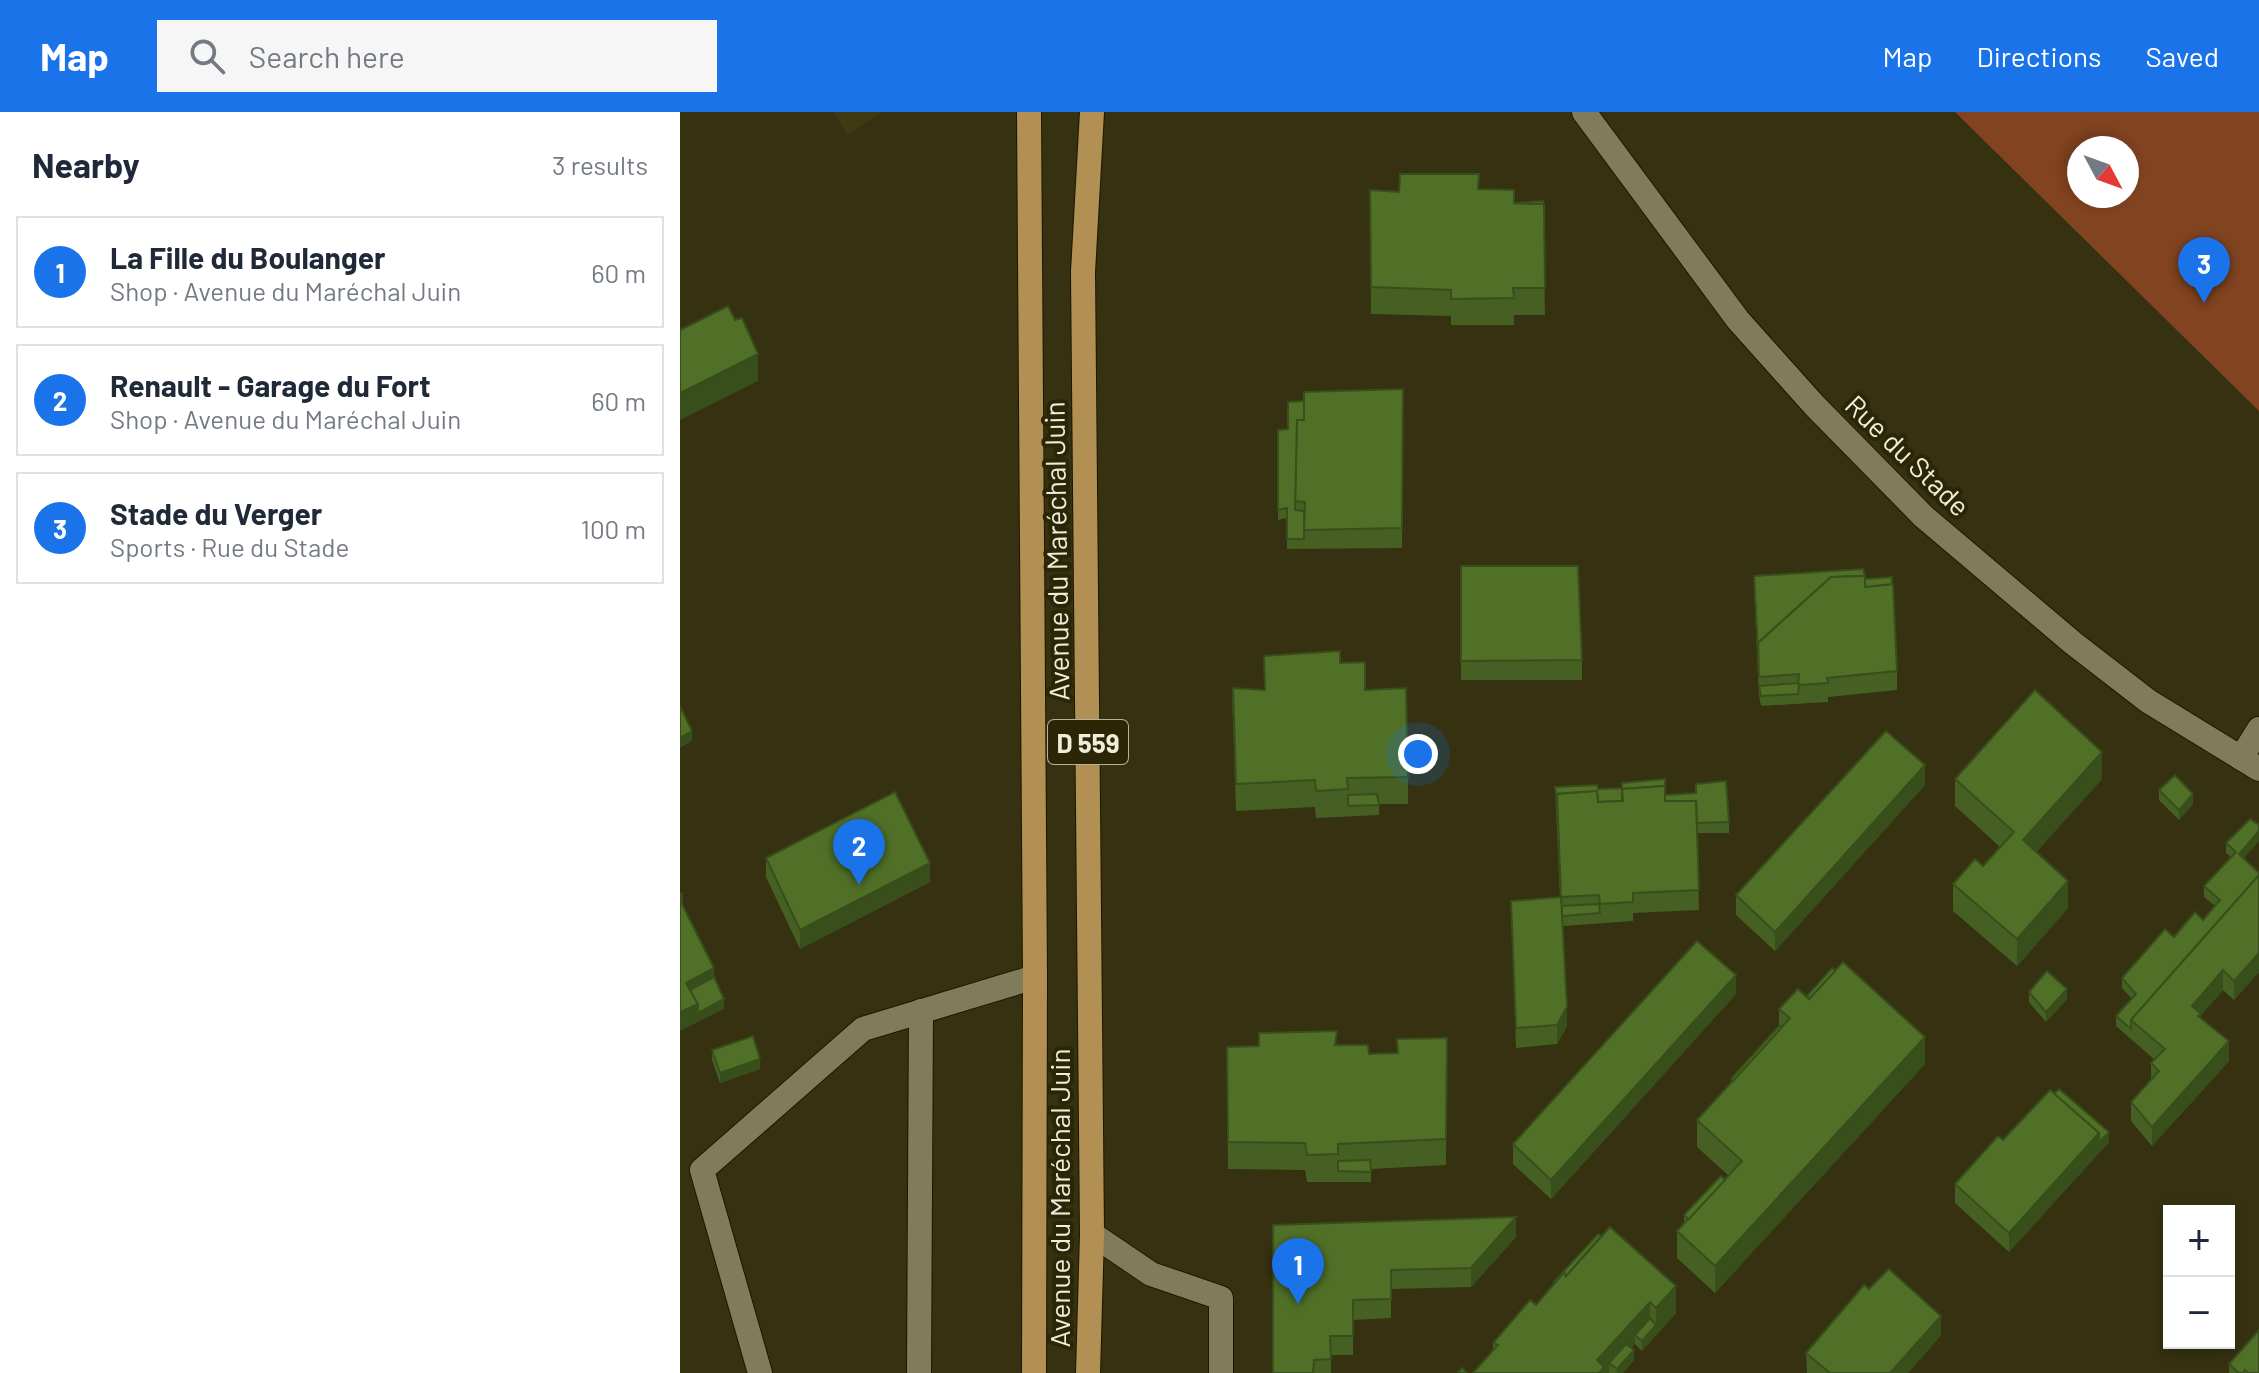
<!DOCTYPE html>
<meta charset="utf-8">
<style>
:root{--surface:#fff;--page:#f6f6f7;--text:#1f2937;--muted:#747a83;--line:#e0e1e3;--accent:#1a73e8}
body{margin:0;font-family:Barlow,sans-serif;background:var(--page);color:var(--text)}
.controls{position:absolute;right:24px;bottom:24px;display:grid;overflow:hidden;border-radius:0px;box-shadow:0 4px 12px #0003}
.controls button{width:72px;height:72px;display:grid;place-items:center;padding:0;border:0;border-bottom:2px solid var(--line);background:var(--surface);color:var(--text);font:40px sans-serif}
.compass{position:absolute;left:1387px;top:24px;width:72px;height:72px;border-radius:50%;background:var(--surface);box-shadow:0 4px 12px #0003;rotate:131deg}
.you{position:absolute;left:738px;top:642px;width:28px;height:28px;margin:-20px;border:6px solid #fff;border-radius:50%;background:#1a73e8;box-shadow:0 0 0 12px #1a73e833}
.badge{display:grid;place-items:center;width:52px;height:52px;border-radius:50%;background:var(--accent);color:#fff;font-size:26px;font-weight:700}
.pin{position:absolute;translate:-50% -66px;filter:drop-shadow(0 2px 4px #0008)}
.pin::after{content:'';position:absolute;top:42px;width:28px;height:24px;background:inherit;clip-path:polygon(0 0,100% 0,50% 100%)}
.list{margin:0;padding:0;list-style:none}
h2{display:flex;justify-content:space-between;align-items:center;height:104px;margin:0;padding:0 32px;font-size:34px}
h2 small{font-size:26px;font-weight:400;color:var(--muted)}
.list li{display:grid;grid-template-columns:52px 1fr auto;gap:24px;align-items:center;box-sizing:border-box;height:112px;margin:0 16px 16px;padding:0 16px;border:2px solid var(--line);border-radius:0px}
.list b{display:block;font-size:30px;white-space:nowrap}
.list p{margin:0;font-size:26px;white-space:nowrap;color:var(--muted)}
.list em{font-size:26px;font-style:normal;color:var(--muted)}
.icon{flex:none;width:44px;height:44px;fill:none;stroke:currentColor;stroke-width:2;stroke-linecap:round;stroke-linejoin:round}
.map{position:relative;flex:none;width:1579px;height:1261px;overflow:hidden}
header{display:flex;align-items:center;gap:48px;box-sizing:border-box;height:112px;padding:0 40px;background:var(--accent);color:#fff}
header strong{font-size:38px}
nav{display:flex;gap:44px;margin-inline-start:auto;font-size:28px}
.search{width:560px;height:72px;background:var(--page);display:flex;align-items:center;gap:20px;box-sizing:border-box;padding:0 28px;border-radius:0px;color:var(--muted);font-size:30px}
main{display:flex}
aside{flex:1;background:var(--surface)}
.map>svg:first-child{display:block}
.built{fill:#3f3a11}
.green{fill:#814320;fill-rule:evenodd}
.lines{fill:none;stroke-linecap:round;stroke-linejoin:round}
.minor-casing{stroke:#1c1800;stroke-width:26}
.major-casing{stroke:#1c1800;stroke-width:26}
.minor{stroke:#807c5b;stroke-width:24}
.major{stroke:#b29054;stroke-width:24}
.wall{fill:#456022}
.shaded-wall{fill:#384e1b}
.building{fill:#507027;stroke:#384e1b;stroke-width:2}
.labels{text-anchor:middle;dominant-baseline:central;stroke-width:8;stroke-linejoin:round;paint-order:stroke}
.shield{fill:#2b2706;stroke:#b4b29b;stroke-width:2}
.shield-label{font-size:26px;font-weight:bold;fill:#efeddb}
.street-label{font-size:28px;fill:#efeddb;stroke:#2b2706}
</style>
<header>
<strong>Map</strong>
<div class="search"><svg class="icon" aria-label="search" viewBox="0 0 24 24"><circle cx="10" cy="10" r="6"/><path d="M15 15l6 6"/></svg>Search here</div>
<nav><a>Map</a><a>Directions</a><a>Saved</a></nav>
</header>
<main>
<aside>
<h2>Nearby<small>3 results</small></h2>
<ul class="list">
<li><span class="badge">1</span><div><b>La Fille du Boulanger</b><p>Shop · Avenue du Maréchal Juin</p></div><em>60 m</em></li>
<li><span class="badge">2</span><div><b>Renault - Garage du Fort</b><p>Shop · Avenue du Maréchal Juin</p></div><em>60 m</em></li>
<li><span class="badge">3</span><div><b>Stade du Verger</b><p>Sports · Rue du Stade</p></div><em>100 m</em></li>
</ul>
</aside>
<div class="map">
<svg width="1579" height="1261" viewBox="0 0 1579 1261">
<rect width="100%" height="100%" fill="#353111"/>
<path class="built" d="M 153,0 L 201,0 L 168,23 Z"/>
<path class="green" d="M 1275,0 L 1579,0 L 1579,299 ZM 1399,36 L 1447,36 L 1447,84 L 1399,84 Z"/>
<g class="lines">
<defs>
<g id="minor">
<path d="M 904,0 L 1058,208 L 1134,293 L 1243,404 L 1393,531 L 1468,589 L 1579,657"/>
<path d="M 1561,646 L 1579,617"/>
<path d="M 412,1122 L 471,1162 L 541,1186 L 541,1261"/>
<path d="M 80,1261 L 22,1058 L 183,917 L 355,865"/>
<path d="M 239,1261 L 241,899"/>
</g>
<g id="major">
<path d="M 349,0 L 355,865 L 354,1261"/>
<path d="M 408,1261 L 412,1122 L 403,160 L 412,0"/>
</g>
</defs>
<use href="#minor" class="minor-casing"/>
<use href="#major" class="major-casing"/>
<use href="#minor" class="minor"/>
<use href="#major" class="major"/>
</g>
<g class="wall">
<path d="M 798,77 L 834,91 L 863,89 L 865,203 L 834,203 L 834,213 L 771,213 L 771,204 L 691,202 L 690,78 L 711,79 Z"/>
<path d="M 723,277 L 722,436 L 607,437 L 607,406 L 598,408 L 598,318 L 608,317 L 624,289 Z"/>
<path d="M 781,454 L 902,548 L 902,568 L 781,568 Z"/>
<path d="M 1185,468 L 1217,559 L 1217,578 L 1148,585 L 1148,590 L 1081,594 L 1079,584 L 1074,474 Z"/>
<path d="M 584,544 L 660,551 L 685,578 L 728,665 L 728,692 L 699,692 L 699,703 L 636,706 L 635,695 L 556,699 L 552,579 L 584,578 Z"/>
<path d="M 1275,667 L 1422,667 L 1356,740 L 1388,796 L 1337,854 L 1273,799 L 1273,772 L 1303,754 L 1320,735 L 1275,694 Z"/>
<path d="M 1245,673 L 1095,839 L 1056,803 L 1056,783 Z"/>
<path d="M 875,675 L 918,677 L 985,685 L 1049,710 L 1049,721 L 1017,721 L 1019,798 L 953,801 L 953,809 L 883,814 L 887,914 L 877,932 L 836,936 L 831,789 L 880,785 Z"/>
<path d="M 1479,678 L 1513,692 L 1499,708 L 1479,688 Z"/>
<path d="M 1546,731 L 1579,761 L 1579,860 L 1554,888 L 1543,878 L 1521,903 L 1521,906 L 1549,949 L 1472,1034 L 1451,1009 L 1451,990 L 1471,968 L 1471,951 L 1475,948 L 1436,914 L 1436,904 L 1452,887 L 1442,876 L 1442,866 L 1494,825 L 1523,808 L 1535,794 L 1524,785 L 1524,774 L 1551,745 L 1546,741 Z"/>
<path d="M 86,746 L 250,770 L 120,837 L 86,765 Z"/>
<path d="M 1349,880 L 1387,887 L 1366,910 L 1349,890 Z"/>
<path d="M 1056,882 L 871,1087 L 833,1052 L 833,1032 Z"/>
<path d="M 1127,884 L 1245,952 L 1035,1181 L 997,1146 L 997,1119 L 1004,1113 L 1004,1103 L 1049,1064 L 1017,1035 L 1017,1008 L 1051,971 L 1051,967 L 1099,914 L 1099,897 Z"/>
<path d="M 767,926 L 766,1053 L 691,1057 L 691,1070 L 627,1070 L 625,1058 L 548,1057 L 547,947 L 657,933 L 690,942 L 717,941 L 717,927 Z"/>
<path d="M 32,938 L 80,957 L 40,971 L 32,948 Z"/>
<path d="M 1323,1028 L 1429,1030 L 1329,1140 L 1275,1091 L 1275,1072 Z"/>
<path d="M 593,1113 L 836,1125 L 791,1175 L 711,1177 L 711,1206 L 673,1208 L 673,1243 L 651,1243 L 651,1261 L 593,1261 Z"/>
<path d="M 918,1122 L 996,1201 L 962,1239 L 955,1232 L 951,1236 L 954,1248 L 943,1261 L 793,1261 L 813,1238 L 813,1231 L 856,1193 L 874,1172 L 874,1170 Z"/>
<path d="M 1189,1177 L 1261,1223 L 1228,1261 L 1127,1261 L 1126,1241 Z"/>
<path d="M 1549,1252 L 1579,1261 L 1549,1261 Z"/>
</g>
<g class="shaded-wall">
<path d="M 78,242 L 78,269 L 0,308 L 0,281 Z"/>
<path d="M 12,619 L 12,629 L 0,636 L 0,626 Z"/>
<path d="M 1422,640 L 1422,667 L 1343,755 L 1343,728 Z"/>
<path d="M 1245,653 L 1245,673 L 1095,839 L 1095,820 Z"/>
<path d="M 1513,682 L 1513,692 L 1499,708 L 1499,698 Z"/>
<path d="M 1579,719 L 1579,729 L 1559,752 L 1559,742 Z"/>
<path d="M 250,751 L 250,770 L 120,837 L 120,818 Z"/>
<path d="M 1388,769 L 1388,796 L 1337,854 L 1337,827 Z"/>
<path d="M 3,780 L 3,799 L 0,800 L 0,781 Z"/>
<path d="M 1579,841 L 1579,860 L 1554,888 L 1554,869 Z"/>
<path d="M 34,856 L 34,875 L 10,888 L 6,871 Z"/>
<path d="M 1543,858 L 1543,878 L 1521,903 L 1521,921 L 1512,894 Z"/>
<path d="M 1056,863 L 1056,882 L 871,1087 L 871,1068 Z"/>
<path d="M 1387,877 L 1387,887 L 1366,910 L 1366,900 Z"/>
<path d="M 44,887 L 44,897 L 0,919 L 0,900 L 18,892 Z"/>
<path d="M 887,895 L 887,914 L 877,932 L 877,913 Z"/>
<path d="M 1245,925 L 1245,952 L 1035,1181 L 1035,1154 Z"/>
<path d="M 1549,929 L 1549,949 L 1472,1034 L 1472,1015 Z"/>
<path d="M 80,947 L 80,957 L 40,971 L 40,961 Z"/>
<path d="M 1429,1020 L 1429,1030 L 1329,1140 L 1329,1121 L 1419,1021 Z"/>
<path d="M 836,1105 L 836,1125 L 791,1175 L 791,1156 Z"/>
<path d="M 996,1174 L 996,1201 L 962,1239 L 962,1229 L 976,1213 L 976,1196 Z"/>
<path d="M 970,1190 L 970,1216 L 955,1223 L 955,1232 L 934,1255 L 929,1251 L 929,1261 L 917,1261 L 917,1248 Z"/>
<path d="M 1261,1204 L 1261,1223 L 1228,1261 L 1210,1261 Z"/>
<path d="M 954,1238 L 954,1248 L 943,1261 L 937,1261 L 937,1257 Z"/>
</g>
<g class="building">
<path d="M 720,62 L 799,62 L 798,77 L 834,78 L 834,91 L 864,92 L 865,176 L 833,176 L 834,186 L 771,187 L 771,178 L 691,175 L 690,78 L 719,80 Z"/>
<path d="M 863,89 L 863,92 L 834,91 Z"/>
<path d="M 48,194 L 55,208 L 62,206 L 78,242 L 0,281 L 0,218 Z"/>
<path d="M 723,277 L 722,416 L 624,418 L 625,390 L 615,389 L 617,308 L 624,308 L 624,280 Z"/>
<path d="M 624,289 L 624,308 L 617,308 L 615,398 L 624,399 L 624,427 L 607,427 L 607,396 L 598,398 L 598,318 L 608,317 L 608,290 Z"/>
<path d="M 781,454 L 898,454 L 902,548 L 781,549 Z"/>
<path d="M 1183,457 L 1185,464 L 1151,465 L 1078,531 L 1078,540 L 1074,464 Z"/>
<path d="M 1185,464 L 1185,475 L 1213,472 L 1217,559 L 1147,566 L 1148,571 L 1118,573 L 1119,562 L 1079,565 L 1078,531 L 1151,465 Z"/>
<path d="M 1212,465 L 1212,472 L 1185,475 L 1185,467 Z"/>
<path d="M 660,539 L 660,551 L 685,550 L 685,578 L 726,576 L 728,665 L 667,666 L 668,677 L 636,679 L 635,668 L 556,672 L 553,576 L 585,578 L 584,544 Z"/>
<path d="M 1119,571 L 1118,582 L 1081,584 L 1079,574 Z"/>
<path d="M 1355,578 L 1422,640 L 1343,728 L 1388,769 L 1337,827 L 1273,772 L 1295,747 L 1303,754 L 1334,720 L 1275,667 Z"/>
<path d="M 0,594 L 12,619 L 0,626 Z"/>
<path d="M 1206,619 L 1245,653 L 1095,820 L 1056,783 Z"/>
<path d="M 1495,663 L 1513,682 L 1499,698 L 1479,678 Z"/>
<path d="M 985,667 L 985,674 L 942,677 L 942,689 L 918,690 L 917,679 L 877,682 L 877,691 L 875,675 L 917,673 L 918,677 L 942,676 L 942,671 Z"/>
<path d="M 1046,669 L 1049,710 L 1017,711 L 1016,689 L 985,689 L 985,683 L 1016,681 L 1016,672 Z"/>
<path d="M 985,674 L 985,689 L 1016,689 L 1019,778 L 953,781 L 953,790 L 920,792 L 919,783 L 881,785 L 877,682 L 917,679 L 918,690 L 943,689 L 942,677 Z"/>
<path d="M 215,680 L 250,751 L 120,818 L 86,746 Z"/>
<path d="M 697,682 L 699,693 L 668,694 L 668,683 Z"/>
<path d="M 1570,707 L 1579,713 L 1579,719 L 1559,742 L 1579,761 L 1579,763 L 1451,908 L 1451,917 L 1436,904 L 1456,882 L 1442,866 L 1485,817 L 1494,825 L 1515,800 L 1523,808 L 1540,788 L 1524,774 L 1556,740 L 1546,731 Z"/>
<path d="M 1579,763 L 1579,841 L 1554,869 L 1543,858 L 1512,894 L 1521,902 L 1518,904 L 1549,929 L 1472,1015 L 1451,990 L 1479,959 L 1471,951 L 1485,937 L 1451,908 Z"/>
<path d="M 881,785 L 887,895 L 877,913 L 836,916 L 831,789 Z"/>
<path d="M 0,788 L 34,856 L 6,871 L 18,892 L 0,900 Z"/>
<path d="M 919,792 L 920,801 L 882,804 L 882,794 Z"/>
<path d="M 1017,829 L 1056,863 L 871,1068 L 833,1032 Z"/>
<path d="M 1163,850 L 1245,925 L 1035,1154 L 997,1119 L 1062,1049 L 1017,1008 L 1110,906 L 1099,897 L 1118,877 L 1129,887 Z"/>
<path d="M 1152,856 L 1155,859 L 1129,887 L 1127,884 Z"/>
<path d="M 1367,859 L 1387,877 L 1366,900 L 1349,880 Z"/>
<path d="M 34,865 L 44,887 L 18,901 L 18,892 L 10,878 Z"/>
<path d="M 1099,914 L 1102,915 L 1053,969 L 1051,967 Z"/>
<path d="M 657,919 L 655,933 L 688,933 L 689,942 L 718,941 L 717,927 L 767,926 L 766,1027 L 658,1032 L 658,1042 L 627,1043 L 625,1031 L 548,1030 L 547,935 L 579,934 L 579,921 Z"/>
<path d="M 73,924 L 80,947 L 40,961 L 32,938 Z"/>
<path d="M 1379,977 L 1429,1020 L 1419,1030 L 1419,1021 L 1374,982 Z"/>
<path d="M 1370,978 L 1419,1021 L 1329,1121 L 1275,1072 L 1318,1024 L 1323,1028 Z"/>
<path d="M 690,1048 L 691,1060 L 658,1059 L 658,1049 Z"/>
<path d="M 1041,1064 L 1045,1068 L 1009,1107 L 1004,1103 Z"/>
<path d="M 836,1105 L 791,1156 L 711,1158 L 711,1187 L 673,1188 L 673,1224 L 650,1224 L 651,1247 L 634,1248 L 633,1261 L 593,1261 L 593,1113 Z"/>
<path d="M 930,1115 L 996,1174 L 976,1196 L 970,1190 L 917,1248 L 924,1255 L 919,1261 L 793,1261 L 818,1233 L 813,1231 L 850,1188 L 856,1193 L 884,1160 L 886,1164 Z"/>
<path d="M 918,1122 L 921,1124 L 886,1164 L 884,1160 L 875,1171 L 874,1170 Z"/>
<path d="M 1209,1157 L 1261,1204 L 1210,1261 L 1150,1261 L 1126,1241 L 1184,1173 L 1189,1177 Z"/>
<path d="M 970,1206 L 976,1213 L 962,1229 L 955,1223 Z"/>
<path d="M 1579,1218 L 1579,1261 L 1569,1261 L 1565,1258 L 1563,1261 L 1559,1261 L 1549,1252 Z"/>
<path d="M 946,1232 L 954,1238 L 937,1257 L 929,1251 Z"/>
<path d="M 782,1256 L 787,1261 L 778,1261 Z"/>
</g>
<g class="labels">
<rect class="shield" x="368" y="608" width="80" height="44" rx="6"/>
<g class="shield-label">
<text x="408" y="630">D 559</text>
</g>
<g class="street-label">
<text transform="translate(1228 343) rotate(44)">Rue du Stade</text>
<text transform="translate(376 439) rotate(-91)">Avenue du Maréchal Juin</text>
<text transform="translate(379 1086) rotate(-90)">Avenue du Maréchal Juin</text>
</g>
</g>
</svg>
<div class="controls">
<button>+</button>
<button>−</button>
</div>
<svg class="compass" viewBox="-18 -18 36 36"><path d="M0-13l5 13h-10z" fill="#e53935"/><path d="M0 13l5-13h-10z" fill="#747a83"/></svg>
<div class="you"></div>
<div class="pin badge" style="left:618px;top:1192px">1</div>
<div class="pin badge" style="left:179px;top:773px">2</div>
<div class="pin badge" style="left:1524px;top:191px">3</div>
</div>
</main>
